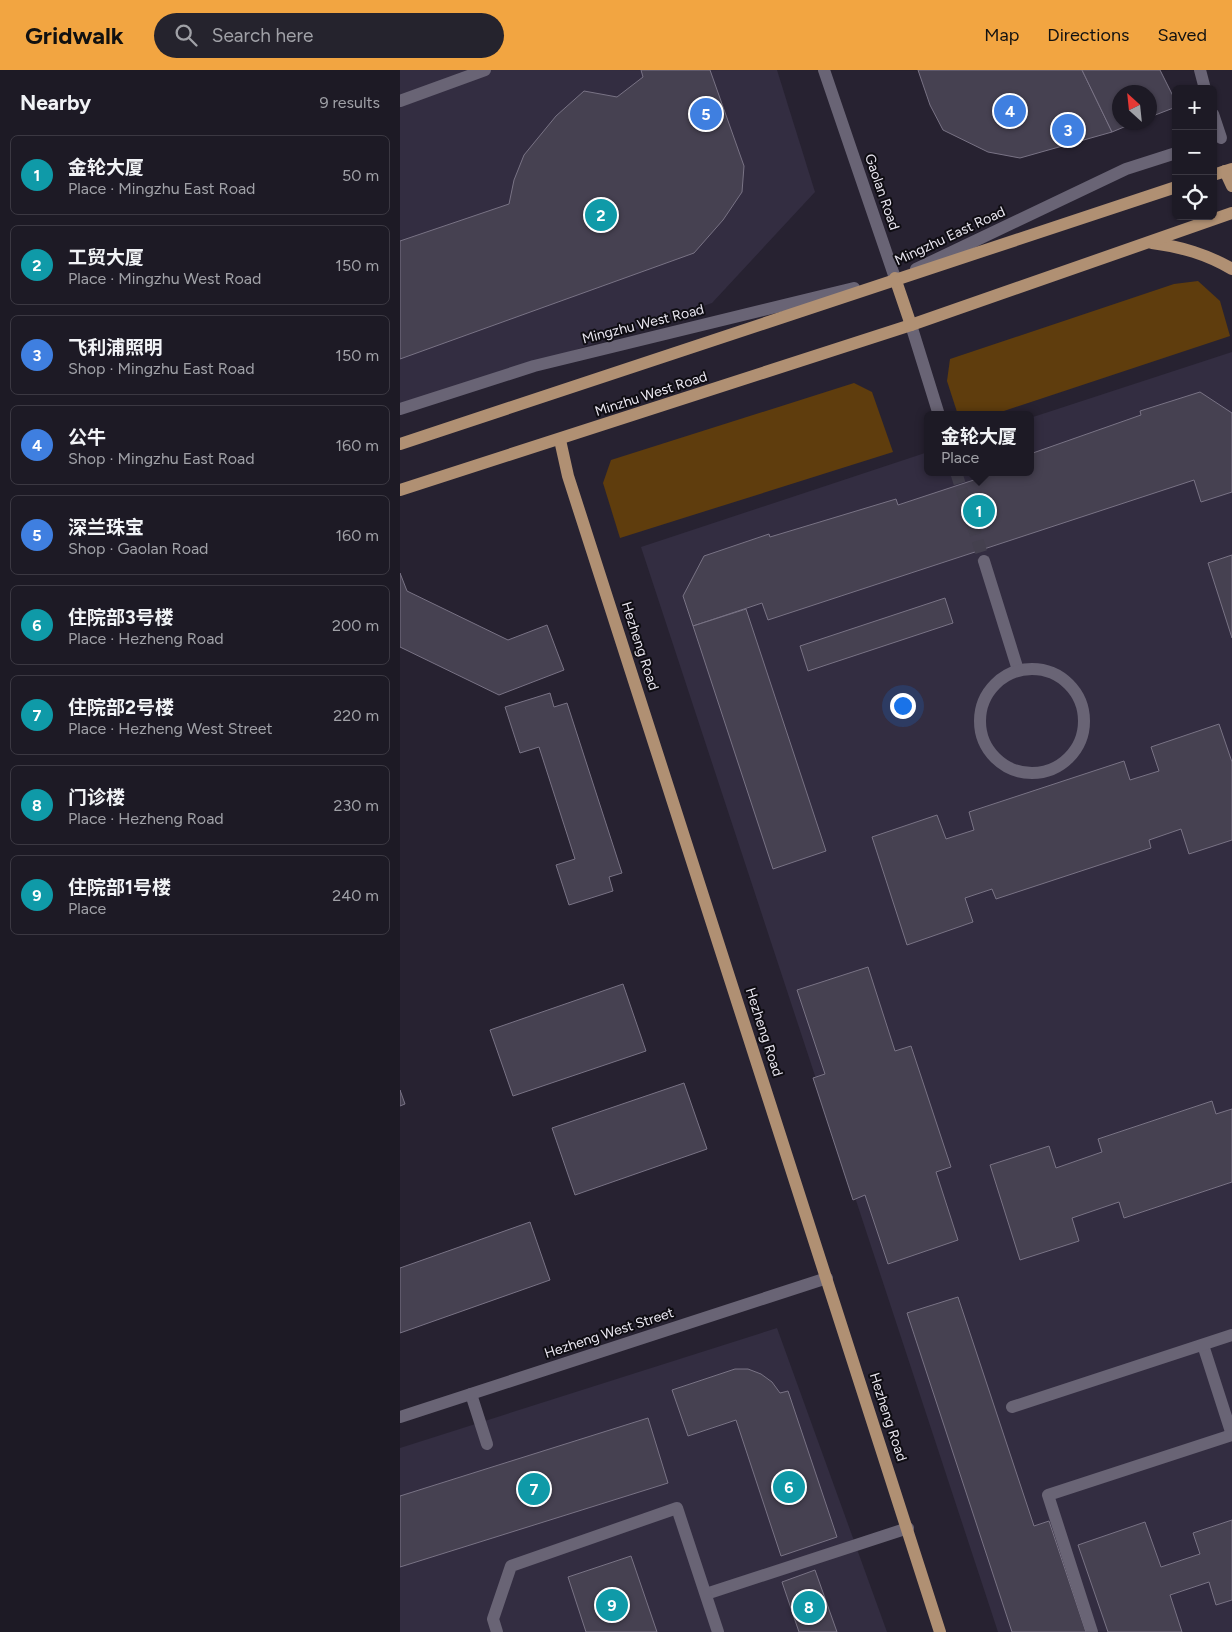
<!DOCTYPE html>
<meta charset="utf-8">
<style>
:root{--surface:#1d1a25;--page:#25232d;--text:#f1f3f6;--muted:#a0a1a7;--line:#3b3842;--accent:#f2a541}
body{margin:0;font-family:Figtree,"Noto Sans SC",sans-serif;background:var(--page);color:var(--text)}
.controls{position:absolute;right:15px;top:15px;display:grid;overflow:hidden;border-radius:8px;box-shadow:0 1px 4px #0004}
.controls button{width:45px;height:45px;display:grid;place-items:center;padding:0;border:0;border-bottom:1px solid var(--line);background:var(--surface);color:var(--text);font:25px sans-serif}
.compass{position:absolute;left:712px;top:15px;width:45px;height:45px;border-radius:50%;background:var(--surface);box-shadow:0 1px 4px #0004;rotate:333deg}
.you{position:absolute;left:502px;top:635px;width:18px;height:18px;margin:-12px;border:4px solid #fff;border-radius:50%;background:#1a73e8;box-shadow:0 0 0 8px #1a73e833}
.badge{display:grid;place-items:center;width:32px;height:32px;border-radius:50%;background:var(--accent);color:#fff;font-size:16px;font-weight:700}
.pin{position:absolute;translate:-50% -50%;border:2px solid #fff;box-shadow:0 1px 5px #0006}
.popup{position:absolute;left:524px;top:341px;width:110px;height:65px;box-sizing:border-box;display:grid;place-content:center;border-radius:8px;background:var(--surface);filter:drop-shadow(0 1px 4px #0005);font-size:16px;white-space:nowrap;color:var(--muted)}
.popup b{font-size:19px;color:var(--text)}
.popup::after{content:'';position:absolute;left:50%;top:100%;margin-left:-10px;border:10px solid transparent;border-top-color:var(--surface)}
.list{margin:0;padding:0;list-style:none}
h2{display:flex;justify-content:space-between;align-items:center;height:65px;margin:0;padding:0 20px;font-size:21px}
h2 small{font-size:16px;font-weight:400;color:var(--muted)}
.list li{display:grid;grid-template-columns:32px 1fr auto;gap:15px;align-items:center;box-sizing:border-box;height:80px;margin:0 10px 10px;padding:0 10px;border:1px solid var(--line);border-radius:8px}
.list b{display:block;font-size:19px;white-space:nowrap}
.list p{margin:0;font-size:16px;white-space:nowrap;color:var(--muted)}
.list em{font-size:16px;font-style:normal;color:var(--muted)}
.icon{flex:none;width:28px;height:28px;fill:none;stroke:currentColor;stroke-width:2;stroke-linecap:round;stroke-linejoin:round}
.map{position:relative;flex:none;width:832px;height:1562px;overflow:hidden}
header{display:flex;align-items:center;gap:30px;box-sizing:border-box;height:70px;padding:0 25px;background:var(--accent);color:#111}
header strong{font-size:24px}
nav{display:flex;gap:28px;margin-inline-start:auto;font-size:18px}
.search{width:350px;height:45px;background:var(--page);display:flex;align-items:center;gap:12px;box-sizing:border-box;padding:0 18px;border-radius:28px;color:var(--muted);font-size:19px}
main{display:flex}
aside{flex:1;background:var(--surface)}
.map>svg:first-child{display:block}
.built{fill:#332d41}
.green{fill:#5f3d0d}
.building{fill:#464151;stroke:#797385}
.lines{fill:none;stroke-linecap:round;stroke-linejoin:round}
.minor-tunnel{stroke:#44404e;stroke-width:12;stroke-dasharray:12 6;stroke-linecap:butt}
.minor{stroke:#696475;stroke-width:12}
.major{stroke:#b09073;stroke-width:12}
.labels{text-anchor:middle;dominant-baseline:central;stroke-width:4;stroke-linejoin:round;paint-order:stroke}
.street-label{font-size:14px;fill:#eae7f1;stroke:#0f0d13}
</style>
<header>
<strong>Gridwalk</strong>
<div class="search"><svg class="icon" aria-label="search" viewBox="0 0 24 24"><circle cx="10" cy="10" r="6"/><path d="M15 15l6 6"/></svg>Search here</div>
<nav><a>Map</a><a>Directions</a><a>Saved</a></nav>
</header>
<main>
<aside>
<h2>Nearby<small>9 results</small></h2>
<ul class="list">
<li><span class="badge" style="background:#0f9aa8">1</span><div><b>金轮大厦</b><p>Place · Mingzhu East Road</p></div><em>50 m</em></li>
<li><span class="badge" style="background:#0f9aa8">2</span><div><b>工贸大厦</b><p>Place · Mingzhu West Road</p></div><em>150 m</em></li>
<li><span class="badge" style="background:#3f7fe0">3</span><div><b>飞利浦照明</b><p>Shop · Mingzhu East Road</p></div><em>150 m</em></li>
<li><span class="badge" style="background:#3f7fe0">4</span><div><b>公牛</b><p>Shop · Mingzhu East Road</p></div><em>160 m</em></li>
<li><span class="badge" style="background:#3f7fe0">5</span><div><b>深兰珠宝</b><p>Shop · Gaolan Road</p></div><em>160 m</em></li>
<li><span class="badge" style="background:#0f9aa8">6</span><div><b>住院部3号楼</b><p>Place · Hezheng Road</p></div><em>200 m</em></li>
<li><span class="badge" style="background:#0f9aa8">7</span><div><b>住院部2号楼</b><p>Place · Hezheng West Street</p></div><em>220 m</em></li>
<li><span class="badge" style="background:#0f9aa8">8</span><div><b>门诊楼</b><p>Place · Hezheng Road</p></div><em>230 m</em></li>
<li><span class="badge" style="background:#0f9aa8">9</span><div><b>住院部1号楼</b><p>Place</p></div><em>240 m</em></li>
</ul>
</aside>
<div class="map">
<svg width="832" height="1562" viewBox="0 0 832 1562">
<rect width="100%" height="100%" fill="#272231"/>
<g class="built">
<path d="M 0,0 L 377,0 L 415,122 L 312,233 L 0,340 Z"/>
<path d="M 832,282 L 832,1562 L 598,1562 L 241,477 L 528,382 L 528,402 L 630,402 L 630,348 Z"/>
<path d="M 377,1258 L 487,1562 L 0,1562 L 0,1378 Z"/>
</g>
<g class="green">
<path d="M 798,211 L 820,231 L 830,266 L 592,345 L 558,345 L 547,311 L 550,289 L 774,214 Z"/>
<path d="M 454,313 L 472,322 L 493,382 L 220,468 L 203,413 L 211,390 Z"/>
</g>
<g class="building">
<path d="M 241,0 L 310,0 L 344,96 L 342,122 L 323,150 L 294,183 L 0,289 L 0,171 L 109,134 L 114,110 L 124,85 L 156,46 L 184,21 L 217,27 L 243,7 Z"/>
<path d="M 518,0 L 682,0 L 712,62 L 620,88 L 588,82 L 543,60 L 530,35 Z"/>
<path d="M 682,0 L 760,0 L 776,32 L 776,37 L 750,47 L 750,22 L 720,22 L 720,52 L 736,52 L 712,62 Z"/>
<path d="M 800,322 L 832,343 L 832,422 L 801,432 L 794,410 L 368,550 L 362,533 L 293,556 L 283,526 L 304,486 L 369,464 L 370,467 L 496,429 L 498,435 L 598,402 L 630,402 L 630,384 L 741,345 L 740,341 Z"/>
<path d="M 832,485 L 832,568 L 808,493 Z"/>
<path d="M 0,503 L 7,521 L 108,570 L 147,555 L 164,600 L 99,625 L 0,577 Z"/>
<path d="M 545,528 L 553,553 L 408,601 L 400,576 Z"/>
<path d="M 346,539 L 426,781 L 373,799 L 293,556 Z"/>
<path d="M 150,623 L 154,637 L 167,633 L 222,803 L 209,807 L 213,821 L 169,835 L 156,795 L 175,789 L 139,677 L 120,683 L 105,637 Z"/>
<path d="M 819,654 L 832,692 L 832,770 L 789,784 L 781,759 L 749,770 L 751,778 L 596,829 L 592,819 L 565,828 L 573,852 L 507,875 L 472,767 L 537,745 L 546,769 L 574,760 L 569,742 L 724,691 L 730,710 L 759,701 L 751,677 Z"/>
<path d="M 468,897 L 495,981 L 511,976 L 551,1097 L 536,1102 L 558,1170 L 488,1194 L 465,1125 L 453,1130 L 413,1008 L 425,1004 L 397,920 Z"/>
<path d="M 223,914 L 246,981 L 113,1026 L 90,960 Z"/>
<path d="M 284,1013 L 307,1079 L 175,1125 L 152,1058 Z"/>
<path d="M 0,1020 L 5,1034 L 0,1036 Z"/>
<path d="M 812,1031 L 816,1044 L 832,1039 L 832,1112 L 724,1148 L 719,1132 L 672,1148 L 679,1171 L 620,1190 L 590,1095 L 649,1076 L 656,1098 L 702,1082 L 698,1069 Z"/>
<path d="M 130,1152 L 150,1210 L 0,1263 L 0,1198 Z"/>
<path d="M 558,1227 L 634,1456 L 649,1451 L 686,1562 L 612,1562 L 507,1243 Z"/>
<path d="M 335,1299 L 348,1299 L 361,1304 L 372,1312 L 380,1323 L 388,1321 L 437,1467 L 381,1486 L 336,1350 L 288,1366 L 272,1320 Z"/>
<path d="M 248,1348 L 268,1413 L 0,1497 L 0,1426 Z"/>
<path d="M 832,1450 L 832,1530 L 816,1535 L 809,1512 L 770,1525 L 782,1562 L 708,1562 L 678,1475 L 745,1452 L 761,1497 L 800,1484 L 793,1463 Z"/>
<path d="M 231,1486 L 257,1562 L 186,1562 L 168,1507 Z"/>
<path d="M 415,1500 L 437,1562 L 399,1562 L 382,1512 Z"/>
</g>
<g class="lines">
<path class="minor-tunnel" d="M 556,402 L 584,491"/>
<g class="minor">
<path d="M 424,0 L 495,208"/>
<path d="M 800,0 L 805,19"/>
<path d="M 0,31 L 85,0"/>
<path d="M 813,44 L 821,68"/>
<path d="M 516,199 L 726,99 L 776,83"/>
<path d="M 511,255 L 539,345"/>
<path d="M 0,339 L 134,296 L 454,218"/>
<path d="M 584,491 L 618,600"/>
<circle cx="632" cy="651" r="52"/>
<path d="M 803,1275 L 832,1365"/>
<path d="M 71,1324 L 87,1374"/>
<path d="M 612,1337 L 832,1265"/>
<path d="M 0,1347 L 427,1208"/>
<path d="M 306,1524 L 508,1458"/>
<path d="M 97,1562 L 93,1549 L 111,1496 L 277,1438 L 318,1562"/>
<path d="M 692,1562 L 648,1425 L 832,1365"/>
</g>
<g class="major">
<path d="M 825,101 L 832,116"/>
<path d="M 813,105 L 832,99"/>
<path d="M 752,173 C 782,177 806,184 832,199"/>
<path d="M 495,208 L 511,255"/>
<path d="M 160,370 L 168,406 L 540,1562"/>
<path d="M 0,374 L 776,117"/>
<path d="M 0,420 L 511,255 L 832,143"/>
</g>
</g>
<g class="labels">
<g class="street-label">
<text transform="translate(482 122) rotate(71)">Gaolan Road</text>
<text transform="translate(550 166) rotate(-25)">Mingzhu East Road</text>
<text transform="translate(243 254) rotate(-14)">Mingzhu West Road</text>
<text transform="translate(251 324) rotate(-18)">Minzhu West Road</text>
<text transform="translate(240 576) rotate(72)">Hezheng Road</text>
<text transform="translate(364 962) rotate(72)">Hezheng Road</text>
<text transform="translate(209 1263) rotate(-18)">Hezheng West Street</text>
<text transform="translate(488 1347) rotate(72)">Hezheng Road</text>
</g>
</g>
</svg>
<div class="controls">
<button>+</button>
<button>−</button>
<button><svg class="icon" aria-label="locate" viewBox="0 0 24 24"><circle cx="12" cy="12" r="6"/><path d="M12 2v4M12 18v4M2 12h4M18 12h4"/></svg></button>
</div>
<svg class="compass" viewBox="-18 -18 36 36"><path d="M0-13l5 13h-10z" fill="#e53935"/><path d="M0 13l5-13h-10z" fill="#a0a1a7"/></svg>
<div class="you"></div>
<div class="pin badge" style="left:579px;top:441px;background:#0f9aa8">1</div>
<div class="popup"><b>金轮大厦</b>Place</div>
<div class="pin badge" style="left:201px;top:145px;background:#0f9aa8">2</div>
<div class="pin badge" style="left:668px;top:60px;background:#3f7fe0">3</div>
<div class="pin badge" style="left:610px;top:41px;background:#3f7fe0">4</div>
<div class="pin badge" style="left:306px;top:44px;background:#3f7fe0">5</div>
<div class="pin badge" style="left:389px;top:1417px;background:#0f9aa8">6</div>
<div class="pin badge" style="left:134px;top:1419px;background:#0f9aa8">7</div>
<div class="pin badge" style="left:409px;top:1537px;background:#0f9aa8">8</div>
<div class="pin badge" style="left:212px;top:1535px;background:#0f9aa8">9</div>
</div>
</main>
